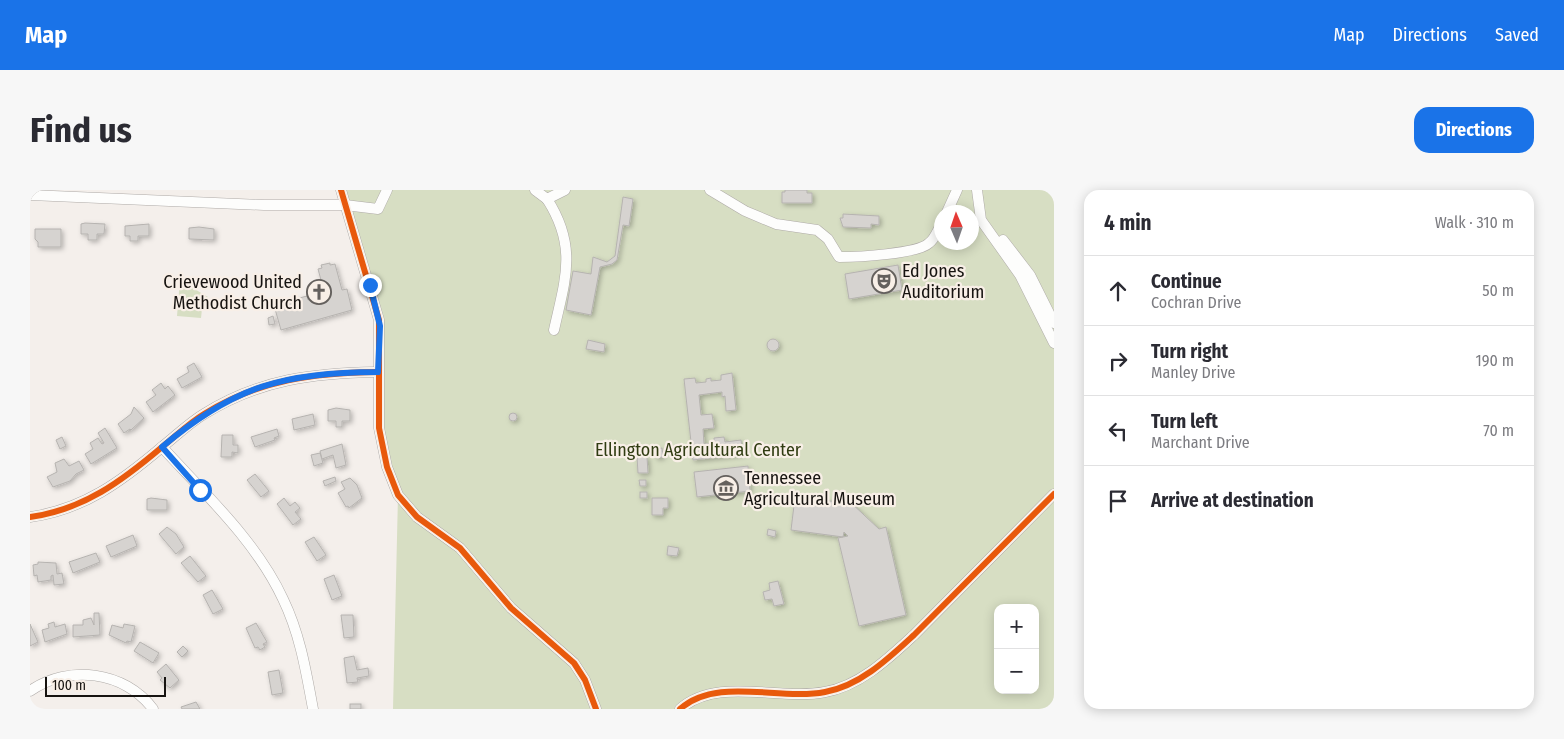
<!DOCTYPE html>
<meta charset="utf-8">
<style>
:root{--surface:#fff;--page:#f7f7f7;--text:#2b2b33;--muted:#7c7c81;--line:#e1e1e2;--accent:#1a73e8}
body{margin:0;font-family:"Fira Sans Condensed",sans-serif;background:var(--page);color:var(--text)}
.controls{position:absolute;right:15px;bottom:15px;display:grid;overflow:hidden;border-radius:10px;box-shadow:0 2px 12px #0003}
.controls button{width:45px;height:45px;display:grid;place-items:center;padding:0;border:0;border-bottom:1px solid var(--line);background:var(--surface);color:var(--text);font:25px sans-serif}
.compass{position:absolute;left:904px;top:15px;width:45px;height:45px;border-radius:50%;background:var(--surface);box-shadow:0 2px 12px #0003;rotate:358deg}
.scale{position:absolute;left:15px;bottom:12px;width:121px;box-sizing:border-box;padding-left:5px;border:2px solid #161310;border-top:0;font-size:14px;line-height:18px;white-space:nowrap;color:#161310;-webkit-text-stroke:4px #f8efe7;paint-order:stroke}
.stop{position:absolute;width:15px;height:15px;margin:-11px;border:4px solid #1a73e8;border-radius:50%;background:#fff}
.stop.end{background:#1a73e8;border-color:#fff;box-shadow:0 1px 5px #0008}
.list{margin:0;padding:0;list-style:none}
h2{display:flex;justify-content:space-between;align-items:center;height:65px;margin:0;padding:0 20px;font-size:21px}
h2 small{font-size:16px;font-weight:400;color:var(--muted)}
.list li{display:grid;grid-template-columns:32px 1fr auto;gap:15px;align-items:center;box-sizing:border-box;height:70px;padding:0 20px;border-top:1px solid var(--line)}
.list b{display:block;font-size:19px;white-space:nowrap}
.list p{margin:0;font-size:16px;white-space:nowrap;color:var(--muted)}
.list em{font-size:16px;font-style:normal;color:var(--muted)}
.icon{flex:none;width:28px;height:28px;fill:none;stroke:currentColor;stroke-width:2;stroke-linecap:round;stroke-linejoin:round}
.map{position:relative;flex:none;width:1024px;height:519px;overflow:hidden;border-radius:15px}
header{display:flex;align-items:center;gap:30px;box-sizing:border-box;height:70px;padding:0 25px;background:var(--accent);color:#fff}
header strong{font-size:24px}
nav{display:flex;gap:28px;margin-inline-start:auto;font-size:18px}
.intro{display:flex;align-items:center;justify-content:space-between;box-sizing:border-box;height:120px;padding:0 30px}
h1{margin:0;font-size:35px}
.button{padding:12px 22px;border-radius:15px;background:var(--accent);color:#fff;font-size:18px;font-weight:700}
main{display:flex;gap:30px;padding:0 30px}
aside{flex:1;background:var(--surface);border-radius:15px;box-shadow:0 2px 12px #0003}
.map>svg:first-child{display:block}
.green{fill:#d7dec3;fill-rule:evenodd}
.building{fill:#d6d3d0;stroke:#b6b3b0;filter:url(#shadow)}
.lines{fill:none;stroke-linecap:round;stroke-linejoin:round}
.minor-casing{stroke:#aeaaa7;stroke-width:11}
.minor{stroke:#fdfdfc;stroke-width:10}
.cycleway-casing{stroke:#f8efe7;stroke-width:9}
.cycleway{stroke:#e8590c;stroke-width:6}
.route{stroke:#1a73e8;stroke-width:6}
.labels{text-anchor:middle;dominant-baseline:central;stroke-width:4.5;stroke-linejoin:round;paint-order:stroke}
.poi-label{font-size:18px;fill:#161310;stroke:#f8efe7;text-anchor:start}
.park-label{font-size:18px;fill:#303c12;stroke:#f8efe7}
</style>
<header>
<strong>Map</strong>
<nav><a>Map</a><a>Directions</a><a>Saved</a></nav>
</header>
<div class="intro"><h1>Find us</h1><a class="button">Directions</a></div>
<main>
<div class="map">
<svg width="1024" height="519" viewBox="0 0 1024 519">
<defs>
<filter id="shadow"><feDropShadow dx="2" dy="2" stdDeviation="2.5" flood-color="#0004"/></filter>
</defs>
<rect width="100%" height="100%" fill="#f4efeb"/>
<g class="green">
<path d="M 311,0 L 1024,0 L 1024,519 L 363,519 L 368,305 L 351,253 L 351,145 ZM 912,22 L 942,22 L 942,52 L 912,52 ZM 968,418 L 1005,418 L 1005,500 L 968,500 Z"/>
<path d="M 150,89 L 157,90 L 156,94 L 178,107 L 172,119 L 171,128 L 147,126 Z"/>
</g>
<g class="building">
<path d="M 755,0 L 777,0 L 777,3 L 782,3 L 782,13 L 752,13 L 752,2 L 755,2 Z"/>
<path d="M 593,7 L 603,9 L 599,36 L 593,35 L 587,70 L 582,74 L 570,77 L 561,125 L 536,120 L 543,81 L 561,84 L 563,67 L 577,72 L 585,66 Z"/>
<path d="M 813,24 L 849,26 L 849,35 L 841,34 L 841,38 L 813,37 L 810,28 L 813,28 Z"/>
<path d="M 55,33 L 75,34 L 74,44 L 67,44 L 67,50 L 58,50 L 58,44 L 51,44 L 51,34 Z"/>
<path d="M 119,34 L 119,46 L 108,46 L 108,51 L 100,51 L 100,46 L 95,46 L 95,36 Z"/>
<path d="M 169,37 L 184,39 L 184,50 L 159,49 L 159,38 Z"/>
<path d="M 5,39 L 31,39 L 31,57 L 8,57 L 8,52 L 5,49 Z"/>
<path d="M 300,73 L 300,75 L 305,74 L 312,100 L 317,99 L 322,120 L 251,140 L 245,119 L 259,115 L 258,111 L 277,106 L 278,110 L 295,105 L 288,79 L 292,78 L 291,75 Z"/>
<path d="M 868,75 L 872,100 L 819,109 L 815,84 Z"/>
<path d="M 243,126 L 245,134 L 239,135 L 238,128 Z"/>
<circle cx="743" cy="155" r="6"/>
<path d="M 558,150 L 575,154 L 574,162 L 556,159 Z"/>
<path d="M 164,173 L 172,187 L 152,198 L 147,189 L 159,182 L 157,177 Z"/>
<path d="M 702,183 L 706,220 L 696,221 L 695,206 L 692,207 L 692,202 L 669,205 L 671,225 L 682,224 L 684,238 L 673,239 L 674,254 L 684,253 L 684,248 L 694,247 L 695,252 L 711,250 L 713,264 L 663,270 L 654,189 L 665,188 L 666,193 L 676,192 L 676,189 L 681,188 L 681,191 L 691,190 L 691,185 Z"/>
<path d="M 131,193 L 135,199 L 138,196 L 145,205 L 123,222 L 116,212 L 126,205 L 122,200 Z"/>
<path d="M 104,217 L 114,228 L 101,240 L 100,239 L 94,243 L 88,234 L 101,224 Z"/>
<path d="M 306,218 L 320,220 L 320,231 L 312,231 L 312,237 L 306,237 L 306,231 L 298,231 L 298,220 Z"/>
<circle cx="483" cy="227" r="4"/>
<path d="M 283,224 L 285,235 L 264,240 L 262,229 Z"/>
<path d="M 75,238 L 87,258 L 61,274 L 55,264 L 63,259 L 60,253 L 68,248 L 72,254 L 74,253 L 68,243 Z"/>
<path d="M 247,239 L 249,246 L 244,248 L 245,250 L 225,257 L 221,247 Z"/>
<path d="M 192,245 L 203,245 L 203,255 L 208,255 L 208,263 L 202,262 L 202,267 L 191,267 Z"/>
<path d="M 32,247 L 36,256 L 30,259 L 26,250 Z"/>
<path d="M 312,254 L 316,275 L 306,278 L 303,265 L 292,269 L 290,261 Z"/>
<path d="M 632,258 L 633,267 L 626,268 L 625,259 Z"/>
<path d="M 290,263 L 293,273 L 284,276 L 281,265 Z"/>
<path d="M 607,267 L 617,267 L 618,283 L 608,283 Z"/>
<path d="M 34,269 L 39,276 L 49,271 L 54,280 L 46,284 L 40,291 L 23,297 L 17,287 L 27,282 L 25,273 Z"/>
<path d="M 718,276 L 720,301 L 667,307 L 664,282 Z"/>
<path d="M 225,284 L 239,301 L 231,307 L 217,290 Z"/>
<path d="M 305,287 L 306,291 L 295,296 L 293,291 Z"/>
<path d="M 320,288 L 327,295 L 332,308 L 319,318 L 318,316 L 316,317 L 308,303 L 315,299 L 311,292 Z"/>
<path d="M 609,290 L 616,290 L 616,296 L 610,296 Z"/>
<rect x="610" y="302" width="7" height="6"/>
<path d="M 765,307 L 818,313 L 818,310 L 849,339 L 856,337 L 876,425 L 829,436 L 808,348 L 818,346 L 814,342 L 813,347 L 761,340 Z"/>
<path d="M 121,308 L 137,310 L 137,320 L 117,320 L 117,309 Z"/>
<path d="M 254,308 L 260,316 L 265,312 L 270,318 L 265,322 L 271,329 L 263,335 L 247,314 Z"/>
<path d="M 622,308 L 638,308 L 638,318 L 633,318 L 633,325 L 622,325 Z"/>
<path d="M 137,337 L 146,344 L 154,357 L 146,364 L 129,344 Z"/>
<path d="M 738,339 L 746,341 L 745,347 L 737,345 Z"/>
<path d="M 103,345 L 107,356 L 81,367 L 76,356 Z"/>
<path d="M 284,347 L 296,365 L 287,371 L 275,352 Z"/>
<path d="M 638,356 L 649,358 L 647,366 L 637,365 Z"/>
<path d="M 66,363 L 70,372 L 43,383 L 39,372 Z"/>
<path d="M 160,366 L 176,386 L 168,392 L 151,373 Z"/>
<path d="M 8,372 L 26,373 L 27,384 L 32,383 L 34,394 L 24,395 L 23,385 L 21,386 L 21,390 L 8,392 L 7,385 L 4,386 L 3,375 L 8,374 Z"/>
<path d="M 304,385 L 312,406 L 302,410 L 294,389 Z"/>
<path d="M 748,391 L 754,414 L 744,416 L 742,409 L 735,410 L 733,402 L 740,400 L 739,393 Z"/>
<path d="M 182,400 L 193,419 L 183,424 L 173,405 Z"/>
<path d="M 64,423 L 69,423 L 70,445 L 43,447 L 43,435 L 53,435 L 53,430 L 61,428 L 64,435 Z"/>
<path d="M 311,425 L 323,425 L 324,447 L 314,448 Z"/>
<path d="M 24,432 L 25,437 L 35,434 L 37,444 L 15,452 L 12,440 L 19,438 L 18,434 Z"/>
<path d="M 226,433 L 237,452 L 233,454 L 235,457 L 230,460 L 228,457 L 225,458 L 216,438 Z"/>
<path d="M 0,434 L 8,452 L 0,456 Z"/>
<path d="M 94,434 L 105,436 L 101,452 L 97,451 L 96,453 L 79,445 L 82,435 L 93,438 Z"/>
<path d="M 110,452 L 129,463 L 123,473 L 104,461 Z"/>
<path d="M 153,456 L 158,461 L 152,467 L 147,462 Z"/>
<path d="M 324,466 L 327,480 L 338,478 L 339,486 L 327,488 L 328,492 L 317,493 L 314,468 Z"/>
<path d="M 136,474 L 149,490 L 140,498 L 130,490 L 132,488 L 127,482 Z"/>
<path d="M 249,480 L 253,503 L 242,505 L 238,482 Z"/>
<path d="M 166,512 L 170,519 L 152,519 L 151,517 Z"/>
<rect x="320" y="514" width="11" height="5"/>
</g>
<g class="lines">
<defs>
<g id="minor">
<path d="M 311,0 L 349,130 L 349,238 L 357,277 L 368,305 L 387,327 L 430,358 L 481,418 L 544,473 L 555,490 L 566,519"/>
<path d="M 505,0 L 517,9 L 535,0"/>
<path d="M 680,0 L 715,21 L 746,34 L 787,40 L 798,49 L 809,67 C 827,67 888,64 899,53 C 905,49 908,39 912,33"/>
<path d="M 947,0 L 951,30 L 990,85 L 1024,153"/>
<path d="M 0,5 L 234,15 L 315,15 L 348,19 L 357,0"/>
<path d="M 517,9 C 548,57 535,90 524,140"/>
<path d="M 917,22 L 927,0"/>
<path d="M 973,50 L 1000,85 L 1024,133"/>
<path d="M 132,257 C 175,304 226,351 253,409 C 270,444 276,481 283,519"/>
<path d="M 0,327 C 53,320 92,291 132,257 C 146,246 159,233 174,224 C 230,189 284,183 348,182"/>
<path d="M 0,501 C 38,474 95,481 123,519"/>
<path d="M 650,519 C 687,486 749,511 795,502 C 830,496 859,468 884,445 L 1024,304"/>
</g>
</defs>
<use href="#minor" class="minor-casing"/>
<use href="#minor" class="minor"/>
<defs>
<g id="cycleway">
<path d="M 311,0 L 349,130 L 349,238 L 357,277 L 368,305 L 387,327 L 430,358 L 481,418 L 544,473 L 555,490 L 566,519"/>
<path d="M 0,327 C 53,320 92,291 132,257 C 146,246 159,233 174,224 C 230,189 284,183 348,182"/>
<path d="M 650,519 C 687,486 749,511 795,502 C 830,496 859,468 884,445 L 1024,304"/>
</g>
</defs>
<use href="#cycleway" class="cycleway-casing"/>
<use href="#cycleway" class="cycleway"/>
</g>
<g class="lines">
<path class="route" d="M 170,300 L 132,257 C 205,195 254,183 348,182 L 350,136 L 340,95"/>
</g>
<defs>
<symbol id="theatre-ring" viewBox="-11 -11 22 22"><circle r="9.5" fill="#f8efe7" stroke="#64605d" stroke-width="1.5"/><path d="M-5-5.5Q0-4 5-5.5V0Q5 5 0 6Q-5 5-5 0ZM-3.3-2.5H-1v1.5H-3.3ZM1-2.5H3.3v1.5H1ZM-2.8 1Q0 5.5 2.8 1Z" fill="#64605d"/></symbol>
<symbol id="church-ring" viewBox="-11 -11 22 22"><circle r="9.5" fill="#f8efe7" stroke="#64605d" stroke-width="1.5"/><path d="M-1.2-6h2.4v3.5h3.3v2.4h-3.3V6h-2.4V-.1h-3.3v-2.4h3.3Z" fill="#64605d"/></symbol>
<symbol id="museum-ring" viewBox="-11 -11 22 22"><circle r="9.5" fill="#f8efe7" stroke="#64605d" stroke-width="1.5"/><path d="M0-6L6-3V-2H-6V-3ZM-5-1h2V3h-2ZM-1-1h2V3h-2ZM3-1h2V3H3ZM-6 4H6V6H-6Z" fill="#64605d"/></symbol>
</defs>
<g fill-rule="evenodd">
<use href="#theatre-ring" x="840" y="77" width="28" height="28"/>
<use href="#church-ring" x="275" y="88" width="28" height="28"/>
<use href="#museum-ring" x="682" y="284" width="28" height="28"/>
</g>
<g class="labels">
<g class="poi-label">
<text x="872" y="81">Ed Jones<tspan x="872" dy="21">Auditorium</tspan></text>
<text x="272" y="92" text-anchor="end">Crievewood United<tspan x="272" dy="21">Methodist Church</tspan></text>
<text x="714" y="288">Tennessee<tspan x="714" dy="21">Agricultural Museum</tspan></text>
</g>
<g class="park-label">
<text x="668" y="260">Ellington Agricultural Center</text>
</g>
</g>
</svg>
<div class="controls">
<button>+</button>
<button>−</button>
</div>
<svg class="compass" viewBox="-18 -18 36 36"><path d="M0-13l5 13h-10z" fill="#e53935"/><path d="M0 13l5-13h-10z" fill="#7c7c81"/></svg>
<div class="scale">100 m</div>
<div class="stop" style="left:170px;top:300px"></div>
<div class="stop end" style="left:340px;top:95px"></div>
</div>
<aside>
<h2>4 min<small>Walk · 310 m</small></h2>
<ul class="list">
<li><svg class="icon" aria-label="ahead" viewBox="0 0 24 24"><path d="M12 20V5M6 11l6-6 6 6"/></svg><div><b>Continue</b><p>Cochran Drive</p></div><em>50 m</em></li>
<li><svg class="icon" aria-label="right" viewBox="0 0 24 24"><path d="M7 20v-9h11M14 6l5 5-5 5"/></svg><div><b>Turn right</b><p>Manley Drive</p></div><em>190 m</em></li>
<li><svg class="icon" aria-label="left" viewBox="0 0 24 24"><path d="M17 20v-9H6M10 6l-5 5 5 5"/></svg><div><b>Turn left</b><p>Marchant Drive</p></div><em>70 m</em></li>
<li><svg class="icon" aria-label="arrive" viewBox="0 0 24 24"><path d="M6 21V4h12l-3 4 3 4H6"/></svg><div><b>Arrive at destination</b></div></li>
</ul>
</aside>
</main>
